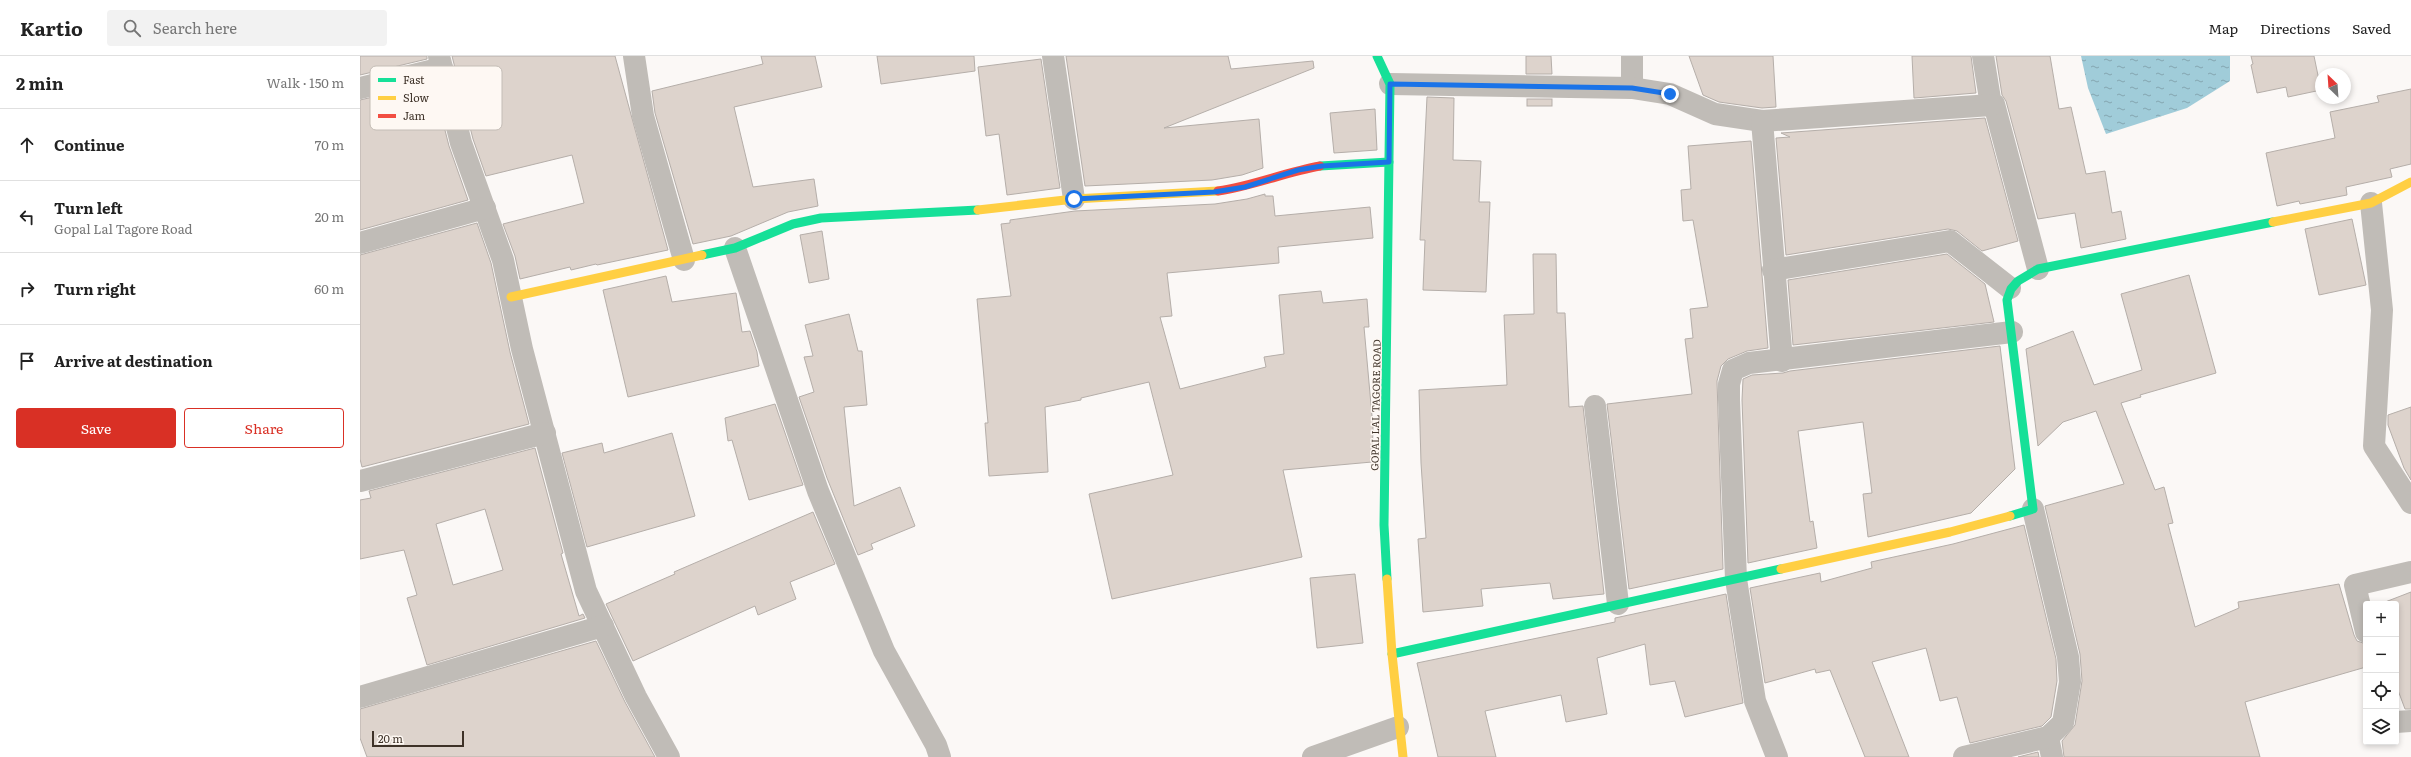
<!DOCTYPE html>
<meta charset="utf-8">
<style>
:root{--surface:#fff;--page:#f2f2f2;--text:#222;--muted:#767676;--line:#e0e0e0;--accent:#d93025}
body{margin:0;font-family:Literata,serif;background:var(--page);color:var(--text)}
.controls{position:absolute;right:12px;bottom:12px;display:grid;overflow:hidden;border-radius:4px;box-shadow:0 2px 6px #0003}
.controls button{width:36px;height:36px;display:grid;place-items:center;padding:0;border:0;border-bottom:1px solid var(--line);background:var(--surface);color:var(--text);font:20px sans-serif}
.compass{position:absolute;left:1955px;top:12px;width:36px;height:36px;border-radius:50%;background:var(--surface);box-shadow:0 2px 6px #0003;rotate:335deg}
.scale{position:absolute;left:12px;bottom:10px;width:92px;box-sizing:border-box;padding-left:4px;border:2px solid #3e3228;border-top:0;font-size:11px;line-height:14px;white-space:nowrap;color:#3e3228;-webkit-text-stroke:3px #fef8f3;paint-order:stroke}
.stop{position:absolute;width:12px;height:12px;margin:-9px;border:3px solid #1a73e8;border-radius:50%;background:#fff}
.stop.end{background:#1a73e8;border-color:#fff;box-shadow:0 1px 4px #0008}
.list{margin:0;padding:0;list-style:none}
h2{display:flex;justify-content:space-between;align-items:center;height:52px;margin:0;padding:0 16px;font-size:17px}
h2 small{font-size:13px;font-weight:400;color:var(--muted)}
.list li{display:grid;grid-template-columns:26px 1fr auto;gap:12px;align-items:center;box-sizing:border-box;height:72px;padding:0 16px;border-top:1px solid var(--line)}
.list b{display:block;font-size:15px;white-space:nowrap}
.list p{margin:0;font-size:13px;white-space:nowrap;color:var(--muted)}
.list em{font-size:13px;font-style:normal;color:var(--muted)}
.actions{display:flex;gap:8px;padding:12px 16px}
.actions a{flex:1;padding:9px 0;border:1px solid var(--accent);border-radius:4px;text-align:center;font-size:14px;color:var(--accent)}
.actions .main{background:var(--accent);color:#fff}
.icon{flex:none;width:22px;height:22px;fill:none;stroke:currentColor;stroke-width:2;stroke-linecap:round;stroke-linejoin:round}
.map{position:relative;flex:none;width:2051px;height:701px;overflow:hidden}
header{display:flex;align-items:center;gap:24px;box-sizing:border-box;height:56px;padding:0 20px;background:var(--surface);border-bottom:1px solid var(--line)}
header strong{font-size:19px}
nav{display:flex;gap:22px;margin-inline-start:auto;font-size:14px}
.search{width:280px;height:36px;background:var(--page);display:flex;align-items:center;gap:10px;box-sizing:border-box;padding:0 14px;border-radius:4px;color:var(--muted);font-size:15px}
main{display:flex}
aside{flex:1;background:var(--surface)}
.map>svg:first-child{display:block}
.water{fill:url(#water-ripples)}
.building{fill:#ddd3cc;stroke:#b5aea9;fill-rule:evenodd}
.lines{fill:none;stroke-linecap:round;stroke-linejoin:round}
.street{stroke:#c0bcb7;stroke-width:22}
.fast{stroke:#16e098;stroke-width:9}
.slow{stroke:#ffcf43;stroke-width:9}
.jam{stroke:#f24e42;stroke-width:9}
.route{stroke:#1a73e8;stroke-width:5}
.labels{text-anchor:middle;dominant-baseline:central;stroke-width:3;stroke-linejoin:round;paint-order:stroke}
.street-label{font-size:10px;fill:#3e3228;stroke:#fef8f3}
.key{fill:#fef8f3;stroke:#c4bdb6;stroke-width:1}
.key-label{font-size:11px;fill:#3e3228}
</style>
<header>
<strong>Kartio</strong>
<div class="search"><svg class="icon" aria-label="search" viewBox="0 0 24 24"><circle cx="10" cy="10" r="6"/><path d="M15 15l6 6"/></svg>Search here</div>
<nav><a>Map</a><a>Directions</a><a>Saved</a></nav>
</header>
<main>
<aside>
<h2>2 min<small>Walk · 150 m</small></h2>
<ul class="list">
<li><svg class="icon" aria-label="ahead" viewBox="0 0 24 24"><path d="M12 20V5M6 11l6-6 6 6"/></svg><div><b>Continue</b></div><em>70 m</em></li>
<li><svg class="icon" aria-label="left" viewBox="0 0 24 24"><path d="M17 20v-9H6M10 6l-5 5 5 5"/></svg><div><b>Turn left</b><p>Gopal Lal Tagore Road</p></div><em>20 m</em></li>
<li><svg class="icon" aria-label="right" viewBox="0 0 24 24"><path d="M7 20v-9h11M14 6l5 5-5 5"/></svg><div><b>Turn right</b></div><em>60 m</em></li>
<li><svg class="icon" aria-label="arrive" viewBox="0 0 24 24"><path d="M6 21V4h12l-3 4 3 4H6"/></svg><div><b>Arrive at destination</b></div></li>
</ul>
<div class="actions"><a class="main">Save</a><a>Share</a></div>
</aside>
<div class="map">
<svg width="2051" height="701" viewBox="0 0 2051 701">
<defs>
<pattern id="water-ripples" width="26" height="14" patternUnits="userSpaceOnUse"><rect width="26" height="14" fill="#a0ccd9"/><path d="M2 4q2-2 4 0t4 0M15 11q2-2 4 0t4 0" fill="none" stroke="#84a6b0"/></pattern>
</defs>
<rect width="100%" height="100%" fill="#fbf8f6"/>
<path class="water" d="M 1721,0 L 1870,0 L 1870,25 L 1827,52 L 1746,78 L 1728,32 Z"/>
<g class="building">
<path d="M 0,0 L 67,0 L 67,3 L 0,19 Z"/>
<path d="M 92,0 L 255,0 L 308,194 L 237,209 L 236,208 L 211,214 L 210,211 L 160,223 L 155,200 L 143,168 L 224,147 L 212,99 L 126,120 L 113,83 Z"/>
<path d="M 401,0 L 455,0 L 462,31 L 374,51 L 393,131 L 454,123 L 458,150 L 428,156 L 371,180 L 333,188 L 295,57 L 292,35 L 403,8 Z"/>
<path d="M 517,0 L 614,0 L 615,15 L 521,28 Z"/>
<path d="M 706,0 L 868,0 L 871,13 L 953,5 L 954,12 L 804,72 L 899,63 L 903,112 L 882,119 L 852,124 L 725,130 Z"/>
<path d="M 1166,0 L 1191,0 L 1192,18 L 1166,18 Z"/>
<path d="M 1329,0 L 1413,0 L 1416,51 L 1402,52 L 1359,46 L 1343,39 Z"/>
<path d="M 1552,0 L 1611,0 L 1616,37 L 1554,42 Z"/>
<path d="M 1636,0 L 1690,0 L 1699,53 L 1711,51 L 1726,118 L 1745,115 L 1752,157 L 1761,155 L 1766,183 L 1721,192 L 1715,157 L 1678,163 L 1646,45 L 1642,39 Z"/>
<path d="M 1891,0 L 1954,0 L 1961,34 L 1928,41 L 1926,31 L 1897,37 L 1891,9 L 1893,8 Z"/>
<path d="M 681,3 L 700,132 L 647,139 L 639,78 L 626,80 L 618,11 Z"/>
<path d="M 73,27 L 89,90 L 108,144 L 0,174 L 0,44 Z"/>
<path d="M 2051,33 L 2051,108 L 2030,113 L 2032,121 L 1986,131 L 1987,139 L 1940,148 L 1939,145 L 1917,150 L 1906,97 L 1975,82 L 1970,56 L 2019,46 L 2017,40 Z"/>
<path d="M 1067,41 L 1094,42 L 1093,104 L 1121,105 L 1119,146 L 1130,146 L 1126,236 L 1063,234 L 1065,184 L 1060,184 Z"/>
<rect x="1167" y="43" width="25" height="7"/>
<path d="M 1015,53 L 1017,94 L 974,97 L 970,57 Z"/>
<path d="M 1625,62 L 1658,185 L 1622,195 L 1597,175 L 1588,173 L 1426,199 L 1416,82 L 1430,81 L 1421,77 Z"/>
<path d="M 1391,85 L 1408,292 L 1387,295 L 1368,303 L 1361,310 L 1357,325 L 1363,513 L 1269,533 L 1247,348 L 1332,338 L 1325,283 L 1333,282 L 1330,253 L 1348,251 L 1333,164 L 1323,165 L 1321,134 L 1331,133 L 1328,90 Z"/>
<path d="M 905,138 L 905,140 L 913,140 L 915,160 L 1010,151 L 1013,182 L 918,191 L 919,207 L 807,217 L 812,260 L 800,261 L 820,333 L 906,311 L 904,301 L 924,298 L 919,239 L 961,235 L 963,247 L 1007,243 L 1009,271 L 1004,271 L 1013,371 L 1012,406 L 923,414 L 942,501 L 752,543 L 729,438 L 813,419 L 789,326 L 721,342 L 721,344 L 685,351 L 688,416 L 629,420 L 625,367 L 628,367 L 617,243 L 651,240 L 641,168 L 650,167 L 650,164 L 715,155 L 855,148 L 887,143 Z"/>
<path d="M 1992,163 L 2006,229 L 1959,239 L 1945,173 Z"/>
<path d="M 117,167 L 131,207 L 150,296 L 169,368 L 2,411 L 0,403 L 0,199 Z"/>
<path d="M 462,175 L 469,223 L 449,227 L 440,179 Z"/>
<path d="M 1173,198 L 1196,198 L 1197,257 L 1205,257 L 1209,351 L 1223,350 L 1244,538 L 1193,543 L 1190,527 L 1121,533 L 1123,550 L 1063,556 L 1058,483 L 1066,482 L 1061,407 L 1059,334 L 1147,329 L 1144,259 L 1174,258 Z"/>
<path d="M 1587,198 L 1625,228 L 1634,266 L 1433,289 L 1428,224 Z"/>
<path d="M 1829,219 L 1856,317 L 1780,339 L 1781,341 L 1761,347 L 1795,434 L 1804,431 L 1813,467 L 1808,468 L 1835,571 L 1879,552 L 1878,546 L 1979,528 L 1994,579 L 1997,585 L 2006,588 L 2006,611 L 1885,646 L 1900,701 L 1704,701 L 1702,685 L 1715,669 L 1722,625 L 1720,598 L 1685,450 L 1764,428 L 1736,355 L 1703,366 L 1678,390 L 1666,293 L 1713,275 L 1734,329 L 1782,314 L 1761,238 Z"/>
<path d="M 306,220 L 312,246 L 376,237 L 382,276 L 390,275 L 397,296 L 399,310 L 268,341 L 243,234 Z"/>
<path d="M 489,258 L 498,295 L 502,295 L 507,349 L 484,351 L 494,450 L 540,431 L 555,470 L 511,488 L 513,493 L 498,499 L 467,422 L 439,341 L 454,336 L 444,301 L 453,300 L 445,269 Z"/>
<path d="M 1640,290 L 1655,413 L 1611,457 L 1508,481 L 1503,438 L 1512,437 L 1503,366 L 1438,375 L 1450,466 L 1453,465 L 1457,492 L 1388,507 L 1382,344 L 1383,323 L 1392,319 L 1423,317 L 1430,315 Z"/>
<path d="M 415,348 L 443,429 L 389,444 L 372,384 L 368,385 L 365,362 Z"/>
<path d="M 2051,351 L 2051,424 L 2044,412 L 2028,369 L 2028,359 Z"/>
<path d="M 312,377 L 335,460 L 227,491 L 202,397 L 242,387 L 244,397 Z"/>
<path d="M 175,392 L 203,497 L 201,498 L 219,560 L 223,558 L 225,562 L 67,609 L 47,542 L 57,539 L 44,494 L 0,503 L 0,444 L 11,442 L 9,435 ZM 125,453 L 143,514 L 93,529 L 76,468 Z"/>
<path d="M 453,456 L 475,508 L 430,526 L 436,543 L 398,559 L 395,550 L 273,605 L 246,548 L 315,518 L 314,516 Z"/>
<path d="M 1664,469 L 1696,603 L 1697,625 L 1691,661 L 1682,670 L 1610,687 L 1597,641 L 1580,645 L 1566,592 L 1512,606 L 1549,701 L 1505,701 L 1470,614 L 1456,617 L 1455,613 L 1405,627 L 1390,532 L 1460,517 L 1461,526 L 1512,512 L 1511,506 L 1593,488 Z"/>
<path d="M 995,518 L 1003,587 L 957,592 L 950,522 Z"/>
<path d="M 2051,536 L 2051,653 L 2045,653 L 2036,629 L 2036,548 L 2020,548 Z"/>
<path d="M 1366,538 L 1383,647 L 1325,661 L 1315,625 L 1290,629 L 1285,588 L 1237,602 L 1247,658 L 1206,666 L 1201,639 L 1125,655 L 1136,701 L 1078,701 L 1057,607 L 1255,566 L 1255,562 Z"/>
<path d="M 236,585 L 265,646 L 295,701 L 7,701 L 0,682 L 0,653 Z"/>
<path d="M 1678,696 L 1679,701 L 1658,701 Z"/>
</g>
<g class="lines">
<g class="street">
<path d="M 79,0 L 101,87 L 143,204 L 162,293 L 226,535 L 276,641 L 309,701"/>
<path d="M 274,0 L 283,60 L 324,204"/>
<path d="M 693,0 L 714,143"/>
<path d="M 1272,0 L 1272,32"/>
<path d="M 1623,0 L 1631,49 L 1634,48 L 1678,213"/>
<path d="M 1030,28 L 1272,32 L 1310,38 L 1355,58 L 1402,65 L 1631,49"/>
<path d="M 0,32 L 82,12"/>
<path d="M 1402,65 L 1422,305"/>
<path d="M 2011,147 L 2022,254 L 2014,390 L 2051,447"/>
<path d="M 0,187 L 125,152"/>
<path d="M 375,192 L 458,435 L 524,595 L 576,689 L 580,701"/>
<path d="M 1413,214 L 1590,185 L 1650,232"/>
<path d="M 1235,350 L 1258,548"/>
<path d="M 0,425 L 185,377"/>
<path d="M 2006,576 L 1995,529 L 2051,516"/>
<path d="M 0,641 L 243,570"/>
<path d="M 2036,666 L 2051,665"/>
<path d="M 1688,681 L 1692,701"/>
<path d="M 953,701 L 1038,671"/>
<path d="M 1417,701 L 1395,645 L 1376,523 L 1369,344 L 1369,328 L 1373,314 L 1389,307 L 1652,276"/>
<path d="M 1604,701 L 1688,681 L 1703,667 L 1710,626 L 1708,601 L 1673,453"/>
</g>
<g class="fast">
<path d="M 1017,0 L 1030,28 L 1024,469 L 1027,523"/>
<path d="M 960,110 L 1029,106"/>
<path d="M 342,199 L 375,192 L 433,168 L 461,162 L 618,154"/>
<path d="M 1650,460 L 1673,453 L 1647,244 L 1651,233 L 1658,225 L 1678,213 L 1913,166"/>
<path d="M 1032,598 L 1421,513"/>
</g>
<g class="slow">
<path d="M 618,154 L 714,143 L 858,135"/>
<path d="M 1913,166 L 2011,147 L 2051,126"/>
<path d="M 151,241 L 342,199"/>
<path d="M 1421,513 L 1590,476 L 1650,460"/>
<path d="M 1027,523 L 1032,598 L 1043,701"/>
</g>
<path class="jam" d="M 858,135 C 893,130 926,116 960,110"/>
</g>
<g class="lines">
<path class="route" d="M 714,143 L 854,136 L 885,131 L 938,114 L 962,110 L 1029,106 L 1030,28 L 1272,32 L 1310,38"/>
</g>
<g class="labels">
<g class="street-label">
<text transform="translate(1015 349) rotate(-89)">GOPAL LAL TAGORE ROAD</text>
</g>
</g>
<rect x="10" y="10" width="132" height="64" rx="6" class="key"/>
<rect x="18" y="22" width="18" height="4" fill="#16e098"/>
<rect x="18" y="40" width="18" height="4" fill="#ffcf43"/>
<rect x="18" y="58" width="18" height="4" fill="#f24e42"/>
<g class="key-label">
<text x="43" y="28">Fast</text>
<text x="43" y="46">Slow</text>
<text x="43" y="64">Jam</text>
</g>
</svg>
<div class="controls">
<button>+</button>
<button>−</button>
<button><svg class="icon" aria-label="locate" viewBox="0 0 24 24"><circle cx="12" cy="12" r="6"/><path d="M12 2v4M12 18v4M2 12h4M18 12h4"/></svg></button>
<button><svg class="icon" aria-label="layers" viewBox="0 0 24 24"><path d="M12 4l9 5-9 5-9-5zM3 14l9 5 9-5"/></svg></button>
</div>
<svg class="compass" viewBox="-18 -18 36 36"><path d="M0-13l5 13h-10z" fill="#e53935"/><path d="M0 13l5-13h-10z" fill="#767676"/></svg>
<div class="scale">20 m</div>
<div class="stop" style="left:714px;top:143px"></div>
<div class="stop end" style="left:1310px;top:38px"></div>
</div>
</main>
